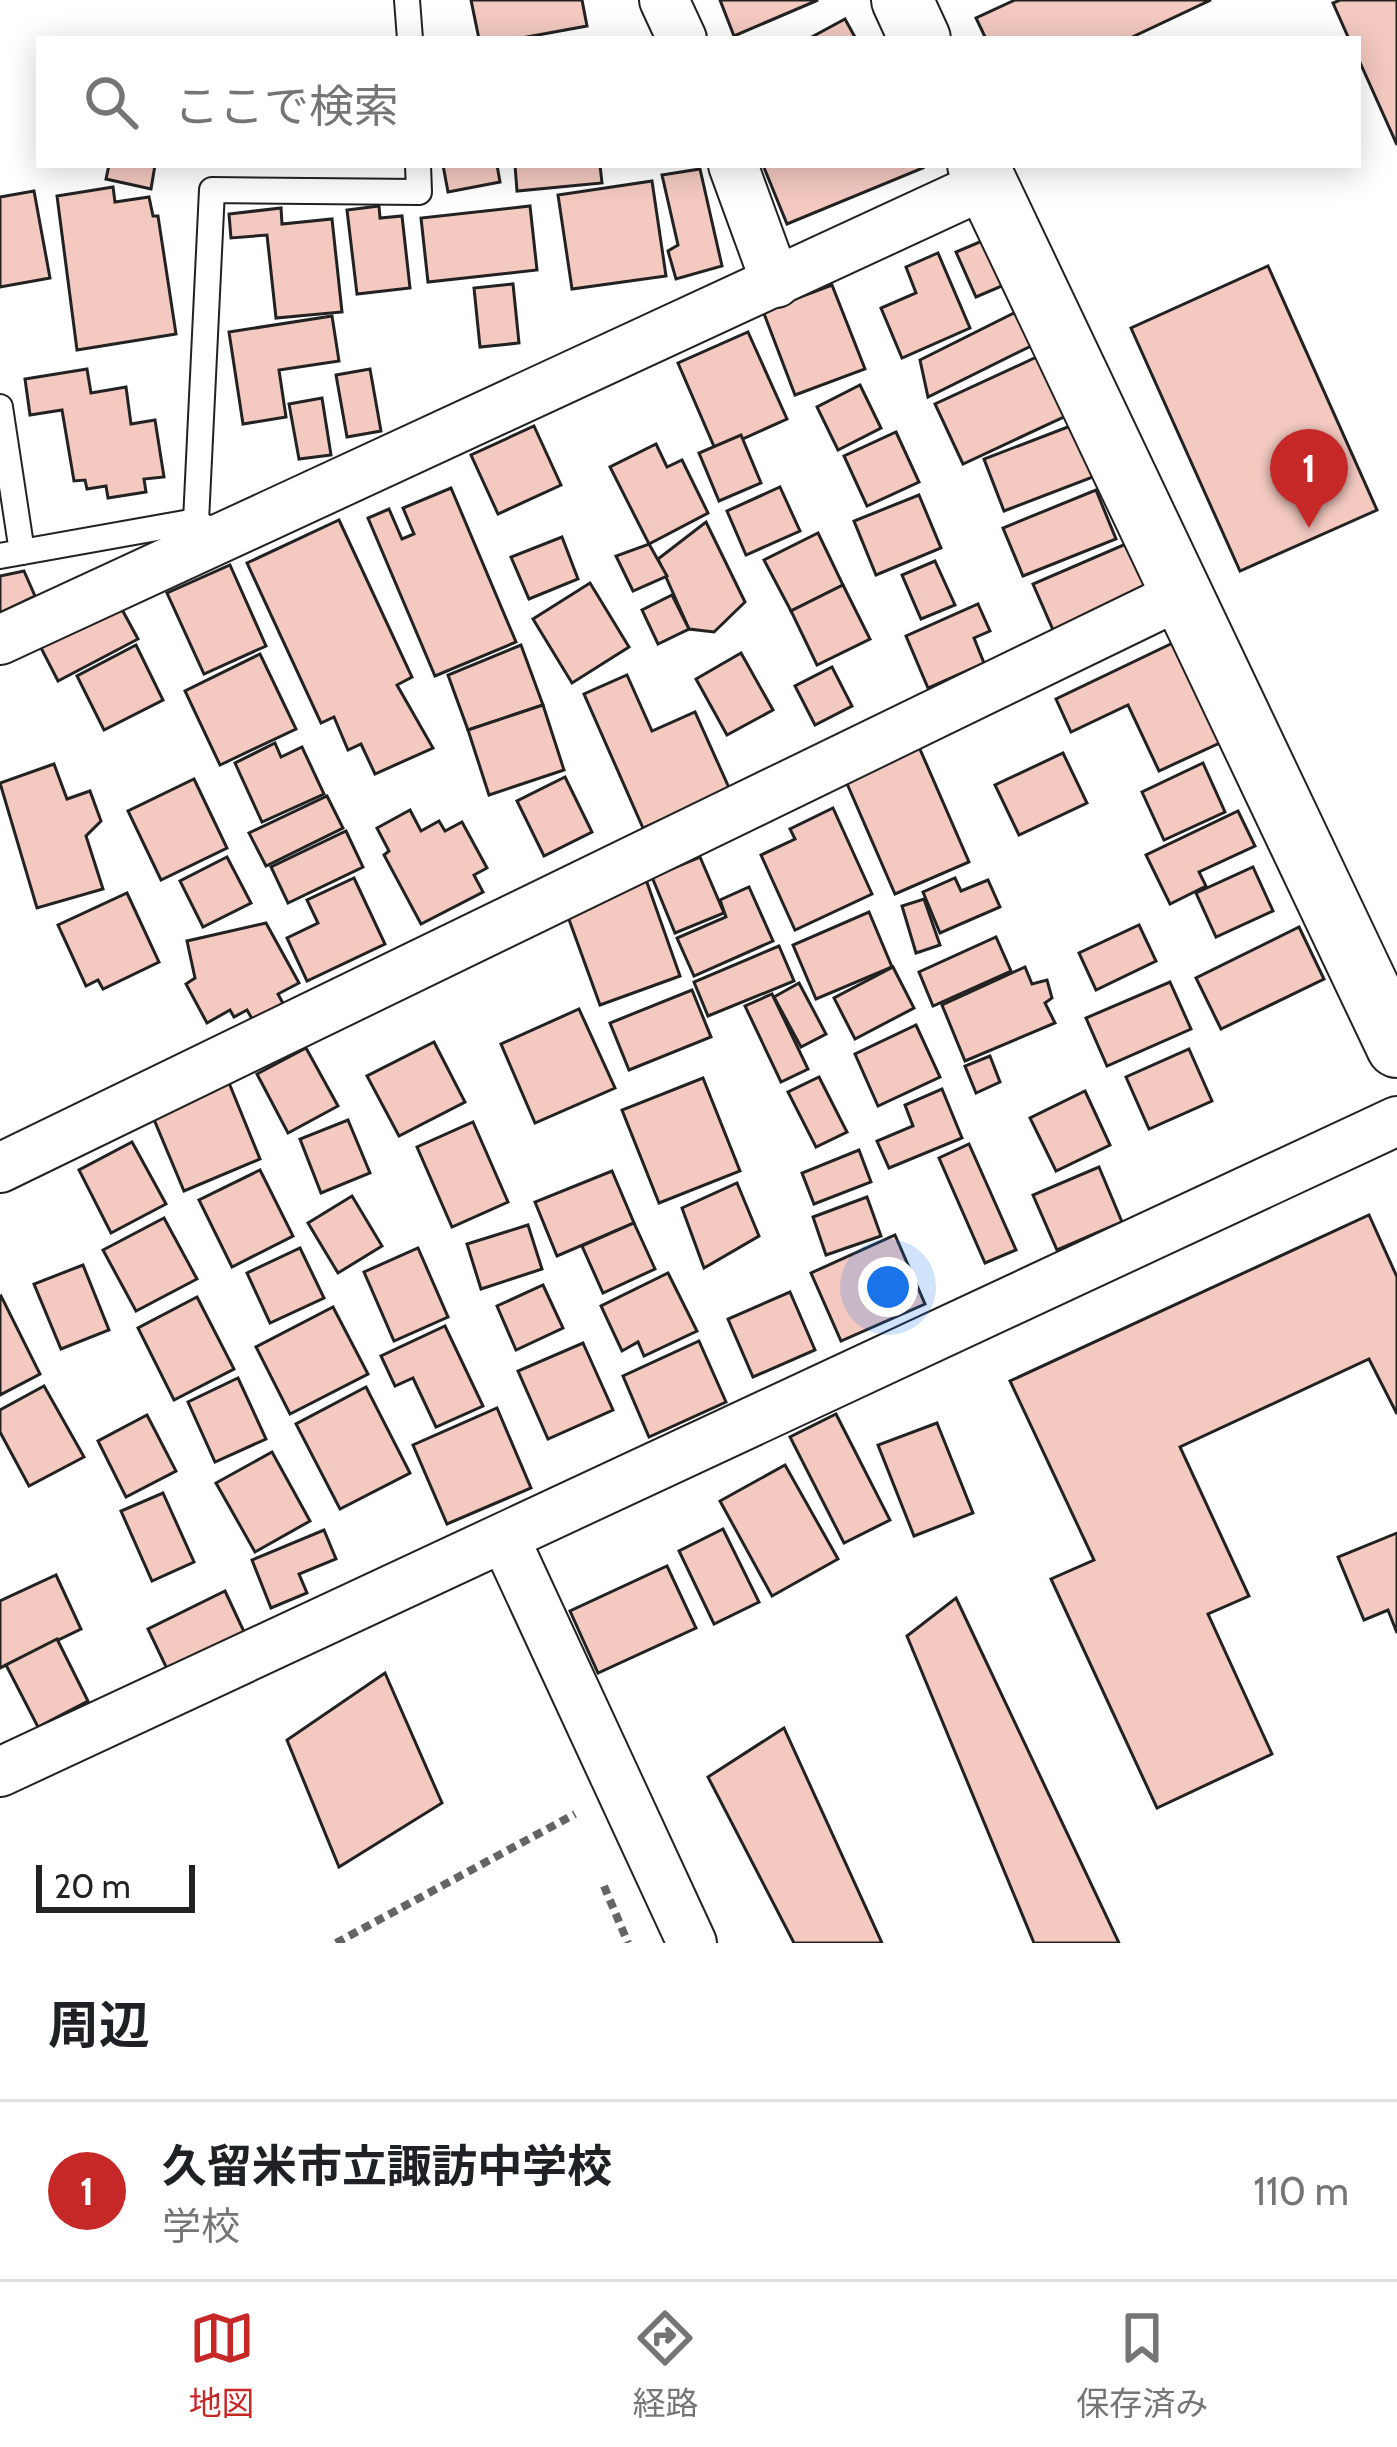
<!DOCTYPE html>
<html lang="ja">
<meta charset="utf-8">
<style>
:root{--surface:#fff;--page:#f2f2f2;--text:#202124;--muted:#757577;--line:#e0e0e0;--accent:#c62828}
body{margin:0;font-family:Cabin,"Noto Sans JP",sans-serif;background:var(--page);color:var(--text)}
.scale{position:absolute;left:36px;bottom:30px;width:159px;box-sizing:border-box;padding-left:12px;border:6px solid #222;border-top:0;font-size:33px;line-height:42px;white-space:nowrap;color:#222;-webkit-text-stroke:9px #fff;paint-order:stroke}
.you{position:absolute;left:888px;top:1287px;width:42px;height:42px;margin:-30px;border:9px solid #fff;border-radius:50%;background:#1a73e8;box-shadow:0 0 0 18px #1a73e833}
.badge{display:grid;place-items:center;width:78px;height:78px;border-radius:50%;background:var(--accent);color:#fff;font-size:39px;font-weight:700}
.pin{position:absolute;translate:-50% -99px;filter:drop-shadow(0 3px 6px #0008)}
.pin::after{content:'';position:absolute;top:63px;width:42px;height:36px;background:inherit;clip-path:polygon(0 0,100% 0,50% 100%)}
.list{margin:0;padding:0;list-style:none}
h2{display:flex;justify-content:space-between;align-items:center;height:156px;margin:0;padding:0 48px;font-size:51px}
h2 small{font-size:39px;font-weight:400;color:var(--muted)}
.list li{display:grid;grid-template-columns:78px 1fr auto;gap:36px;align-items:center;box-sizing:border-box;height:180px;padding:0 48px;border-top:3px solid var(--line)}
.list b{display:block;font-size:45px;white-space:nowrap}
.list p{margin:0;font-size:39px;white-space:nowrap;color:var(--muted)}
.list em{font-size:39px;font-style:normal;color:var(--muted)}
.icon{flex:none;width:66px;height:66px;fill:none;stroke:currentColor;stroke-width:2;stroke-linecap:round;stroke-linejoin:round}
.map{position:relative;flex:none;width:1397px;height:1943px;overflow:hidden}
.search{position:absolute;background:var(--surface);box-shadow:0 6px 30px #0003;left:36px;right:36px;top:36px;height:132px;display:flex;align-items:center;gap:30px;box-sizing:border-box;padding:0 42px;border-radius:0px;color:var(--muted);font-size:45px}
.sheet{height:336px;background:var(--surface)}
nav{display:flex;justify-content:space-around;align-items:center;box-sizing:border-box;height:168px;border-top:3px solid var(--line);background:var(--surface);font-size:33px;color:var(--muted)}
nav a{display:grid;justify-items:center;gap:6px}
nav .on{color:var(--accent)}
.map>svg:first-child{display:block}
.building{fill:#f3c9c0;stroke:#222;stroke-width:3}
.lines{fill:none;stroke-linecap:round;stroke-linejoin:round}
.service-casing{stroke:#222;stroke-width:28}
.minor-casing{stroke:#222;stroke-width:52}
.tertiary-casing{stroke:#222;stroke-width:64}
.path{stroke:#646464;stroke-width:8;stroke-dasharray:9 6;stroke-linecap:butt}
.service{stroke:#fff;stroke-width:24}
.minor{stroke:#fff;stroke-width:48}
.tertiary{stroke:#fff;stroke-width:60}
</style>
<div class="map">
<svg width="1397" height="1943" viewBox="0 0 1397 1943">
<rect width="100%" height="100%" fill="#fff"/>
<g class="building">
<path d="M 471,0 L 582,0 L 587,26 L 516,39 L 479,39 Z"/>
<path d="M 720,0 L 818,0 L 734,36 Z"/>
<path d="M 1015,0 L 1211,0 L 1128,39 L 986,39 L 976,18 Z"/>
<path d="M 1340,0 L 1397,0 L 1397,145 L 1358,58 L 1358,39 L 1349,39 L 1333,3 Z"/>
<path d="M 845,19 L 856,39 L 808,39 Z"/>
<path d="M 109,165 L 155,165 L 151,189 L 106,179 Z"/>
<path d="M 443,165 L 497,165 L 500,182 L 448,192 Z"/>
<path d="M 515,165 L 600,165 L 602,183 L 517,191 Z"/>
<path d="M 763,165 L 922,165 L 923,168 L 787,224 Z"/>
<path d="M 700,169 L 722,266 L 676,279 L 668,251 L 678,245 L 662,175 Z"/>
<path d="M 652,181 L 666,276 L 572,289 L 558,195 Z"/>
<path d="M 113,187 L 115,202 L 149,197 L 153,216 L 158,216 L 176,334 L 77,350 L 57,196 Z"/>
<path d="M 34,191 L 50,278 L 0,287 L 0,197 Z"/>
<path d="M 379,206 L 380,218 L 402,216 L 410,288 L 357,294 L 347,210 Z"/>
<path d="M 530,206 L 537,270 L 428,282 L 421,218 Z"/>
<path d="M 281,208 L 282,224 L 332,219 L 342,312 L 276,318 L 267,235 L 231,238 L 229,214 Z"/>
<path d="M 996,235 L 1016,280 L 976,297 L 956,252 Z"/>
<path d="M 938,253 L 970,328 L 902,358 L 881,308 L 916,293 L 906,267 Z"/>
<path d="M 1268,266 L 1377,510 L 1240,571 L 1131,328 Z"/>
<path d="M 513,284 L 519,343 L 480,347 L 474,288 Z"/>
<path d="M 832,285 L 865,369 L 795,395 L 763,311 Z"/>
<path d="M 1016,312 L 1033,345 L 928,397 L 920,360 Z"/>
<path d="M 332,316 L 339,361 L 279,370 L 286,417 L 243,424 L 229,332 Z"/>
<path d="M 748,332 L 787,419 L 716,451 L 678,363 Z"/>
<path d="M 1041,355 L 1068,415 L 963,464 L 935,404 Z"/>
<path d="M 87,369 L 91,393 L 126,387 L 131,424 L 155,420 L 164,477 L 144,479 L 146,492 L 108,498 L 106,486 L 87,489 L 85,480 L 74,481 L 62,410 L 30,415 L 25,379 Z"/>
<path d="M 370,369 L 381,431 L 347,437 L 336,375 Z"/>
<path d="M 860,385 L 881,428 L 838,450 L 817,407 Z"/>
<path d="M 322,398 L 331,455 L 299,459 L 289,404 Z"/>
<path d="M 1073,425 L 1093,477 L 1004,511 L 984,459 Z"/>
<path d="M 534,426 L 561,485 L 498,514 L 471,455 Z"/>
<path d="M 896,432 L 919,482 L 867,506 L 844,456 Z"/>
<path d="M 741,435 L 761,483 L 719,501 L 699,453 Z"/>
<path d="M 656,444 L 667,467 L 682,460 L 708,513 L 649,544 L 610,467 Z"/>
<path d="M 780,487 L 800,531 L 746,555 L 727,511 Z"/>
<path d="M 451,488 L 516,642 L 435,676 L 368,518 L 389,509 L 402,539 L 414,534 L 403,508 Z"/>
<path d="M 1096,490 L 1116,539 L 1023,576 L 1003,528 Z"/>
<path d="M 919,495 L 941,548 L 876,575 L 854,521 Z"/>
<path d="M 339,520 L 412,677 L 397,685 L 433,748 L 375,774 L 361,744 L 348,750 L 334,717 L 321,723 L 247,563 Z"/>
<path d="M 706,522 L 745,602 L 714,632 L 689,629 L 658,559 Z"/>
<path d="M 818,533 L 843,585 L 791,611 L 764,560 Z"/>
<path d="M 562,537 L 578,579 L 529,599 L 511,557 Z"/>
<path d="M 1135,540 L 1158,594 L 1057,639 L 1033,584 Z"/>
<path d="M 649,544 L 667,576 L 633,591 L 616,556 Z"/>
<path d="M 935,561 L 955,605 L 921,619 L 902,575 Z"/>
<path d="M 230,565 L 266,646 L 204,674 L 167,593 Z"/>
<path d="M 24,571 L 35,596 L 0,613 L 0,576 Z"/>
<path d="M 590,583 L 629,647 L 572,683 L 533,619 Z"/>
<path d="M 843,585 L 870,639 L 817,665 L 791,611 Z"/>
<path d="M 672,595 L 689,629 L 658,644 L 642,610 Z"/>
<path d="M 119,604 L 138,639 L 58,681 L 40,646 Z"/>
<path d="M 978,604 L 990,631 L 974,638 L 984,663 L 928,688 L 906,636 Z"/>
<path d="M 1177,641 L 1224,741 L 1159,771 L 1128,705 L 1071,732 L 1056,699 Z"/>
<path d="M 136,645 L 163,700 L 104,730 L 77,676 Z"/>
<path d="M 521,645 L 543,705 L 468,730 L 448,675 Z"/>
<path d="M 741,653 L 773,710 L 727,735 L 696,679 Z"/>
<path d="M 260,654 L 296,729 L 220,765 L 185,691 Z"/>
<path d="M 832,667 L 852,706 L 815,725 L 795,686 Z"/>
<path d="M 627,675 L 652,731 L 695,712 L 730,790 L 643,828 L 584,694 Z"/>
<path d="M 543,705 L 564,770 L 489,795 L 468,730 Z"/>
<path d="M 275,743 L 281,757 L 302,747 L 324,794 L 262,822 L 235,763 Z"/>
<path d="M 919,747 L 969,862 L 895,894 L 845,779 Z"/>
<path d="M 1063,753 L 1087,803 L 1019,835 L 995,785 Z"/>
<path d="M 1203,763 L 1225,812 L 1164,840 L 1142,792 Z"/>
<path d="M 54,764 L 67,799 L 90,791 L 101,821 L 86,836 L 103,889 L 37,908 L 0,783 Z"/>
<path d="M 565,777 L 592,832 L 544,856 L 517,801 Z"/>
<path d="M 194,779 L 227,848 L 161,880 L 128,811 Z"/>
<path d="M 327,796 L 343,828 L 266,866 L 249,833 Z"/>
<path d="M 833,808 L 872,894 L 795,930 L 761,855 L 795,839 L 790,829 Z"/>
<path d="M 410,810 L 421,831 L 439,821 L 445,831 L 462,822 L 487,868 L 474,875 L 483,892 L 421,924 L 384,855 L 389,851 L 377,828 Z"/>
<path d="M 1238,811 L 1255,846 L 1199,872 L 1206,886 L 1170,904 L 1146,855 Z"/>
<path d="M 346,831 L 363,867 L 288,903 L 271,867 Z"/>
<path d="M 227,857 L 251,903 L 203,927 L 180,881 Z"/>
<path d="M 700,857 L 724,913 L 675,933 L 652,877 Z"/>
<path d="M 1253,867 L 1273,911 L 1216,937 L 1196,893 Z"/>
<path d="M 644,874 L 680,976 L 600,1005 L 563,903 Z"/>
<path d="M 354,878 L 385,944 L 307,981 L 287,938 L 318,923 L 307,900 Z"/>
<path d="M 955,878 L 961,891 L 988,880 L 1000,907 L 940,933 L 923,892 Z"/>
<path d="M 749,887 L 773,941 L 694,976 L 677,938 L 726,917 L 720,900 Z"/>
<path d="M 127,893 L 159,962 L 103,989 L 98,980 L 86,986 L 58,925 Z"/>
<path d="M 924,899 L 940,945 L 916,953 L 902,906 Z"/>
<path d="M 869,912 L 892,967 L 816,999 L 793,945 Z"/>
<path d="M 266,923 L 299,983 L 278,994 L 285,1007 L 255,1024 L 247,1010 L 234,1017 L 230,1010 L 207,1023 L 186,984 L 195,978 L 187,941 Z"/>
<path d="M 1139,925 L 1156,961 L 1096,990 L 1079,953 Z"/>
<path d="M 1299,927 L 1324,979 L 1221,1029 L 1196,978 Z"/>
<path d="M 996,937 L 1011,971 L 933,1006 L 919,972 Z"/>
<path d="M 779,946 L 794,981 L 708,1016 L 694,982 Z"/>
<path d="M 893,967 L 914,1008 L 855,1039 L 834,998 Z"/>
<path d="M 1025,967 L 1032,984 L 1047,980 L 1052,998 L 1045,1003 L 1055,1023 L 965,1061 L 942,1005 Z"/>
<path d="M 1170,982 L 1191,1029 L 1107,1066 L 1086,1018 Z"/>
<path d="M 799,983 L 826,1034 L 801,1047 L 774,997 Z"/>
<path d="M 692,990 L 711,1037 L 629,1070 L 610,1023 Z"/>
<path d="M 772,994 L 808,1069 L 781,1082 L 745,1006 Z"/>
<path d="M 579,1009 L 615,1088 L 535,1123 L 501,1044 Z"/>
<path d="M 916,1025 L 940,1077 L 878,1106 L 855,1054 Z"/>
<path d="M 434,1042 L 465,1102 L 399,1136 L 367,1076 Z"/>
<path d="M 306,1048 L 338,1106 L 288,1133 L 257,1074 Z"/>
<path d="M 1189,1049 L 1212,1101 L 1149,1129 L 1126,1077 Z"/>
<path d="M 990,1056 L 1000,1082 L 976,1093 L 965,1066 Z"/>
<path d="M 819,1077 L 847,1132 L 816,1147 L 788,1092 Z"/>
<path d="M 227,1078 L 260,1159 L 184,1191 L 150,1110 Z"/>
<path d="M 703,1078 L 740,1171 L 659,1203 L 622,1110 Z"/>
<path d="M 942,1089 L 962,1138 L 889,1168 L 877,1141 L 913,1126 L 905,1105 Z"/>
<path d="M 1085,1091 L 1110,1145 L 1056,1171 L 1030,1118 Z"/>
<path d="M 348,1120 L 370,1173 L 321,1193 L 300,1139 Z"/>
<path d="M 473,1122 L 508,1202 L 452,1227 L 417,1147 Z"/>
<path d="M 132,1142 L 166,1204 L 111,1233 L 79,1170 Z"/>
<path d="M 969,1144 L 1016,1250 L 985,1263 L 939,1158 Z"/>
<path d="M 859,1150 L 871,1182 L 814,1204 L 802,1173 Z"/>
<path d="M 1099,1167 L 1122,1222 L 1057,1250 L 1033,1195 Z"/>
<path d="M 260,1170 L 293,1236 L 232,1267 L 199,1200 Z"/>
<path d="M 612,1171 L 634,1223 L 557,1256 L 535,1202 Z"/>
<path d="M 737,1183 L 759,1236 L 704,1268 L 682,1208 Z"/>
<path d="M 352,1196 L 382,1246 L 338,1273 L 308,1223 Z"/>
<path d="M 867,1197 L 881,1236 L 826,1255 L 813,1217 Z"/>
<path d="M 1369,1215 L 1397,1277 L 1397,1414 L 1369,1359 L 1180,1447 L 1249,1596 L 1208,1614 L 1272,1754 L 1157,1808 L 1051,1579 L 1094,1560 L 1010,1381 Z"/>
<path d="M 164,1218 L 197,1279 L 136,1311 L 103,1250 Z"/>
<path d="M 634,1223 L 655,1269 L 603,1293 L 582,1246 Z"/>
<path d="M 528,1225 L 542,1269 L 481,1289 L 467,1244 Z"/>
<path d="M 895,1235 L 925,1304 L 841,1341 L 811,1273 Z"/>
<path d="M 300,1248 L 324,1298 L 270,1323 L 247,1273 Z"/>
<path d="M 418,1248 L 448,1317 L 394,1341 L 364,1272 Z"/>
<path d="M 83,1265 L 109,1330 L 61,1349 L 34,1284 Z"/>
<path d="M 668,1273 L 697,1331 L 644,1356 L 638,1342 L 622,1351 L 601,1306 Z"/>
<path d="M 543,1285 L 563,1328 L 516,1350 L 497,1306 Z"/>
<path d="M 790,1292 L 815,1350 L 753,1377 L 728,1319 Z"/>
<path d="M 1,1296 L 40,1374 L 0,1395 L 0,1297 Z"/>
<path d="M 197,1297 L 234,1369 L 174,1400 L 138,1328 Z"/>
<path d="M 333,1307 L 368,1374 L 290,1414 L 256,1347 Z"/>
<path d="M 445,1326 L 483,1406 L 436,1427 L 413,1378 L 395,1386 L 381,1356 Z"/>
<path d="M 699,1341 L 726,1402 L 649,1437 L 623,1376 Z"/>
<path d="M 583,1343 L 613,1410 L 548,1439 L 518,1371 Z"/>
<path d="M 238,1378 L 266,1439 L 215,1462 L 188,1402 Z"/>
<path d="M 44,1386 L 84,1457 L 29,1486 L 0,1432 L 0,1410 Z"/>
<path d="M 366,1387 L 410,1473 L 340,1509 L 296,1424 Z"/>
<path d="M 497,1408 L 531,1488 L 447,1524 L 413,1445 Z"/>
<path d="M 836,1414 L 890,1520 L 844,1543 L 790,1437 Z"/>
<path d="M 147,1415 L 176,1471 L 126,1497 L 98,1441 Z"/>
<path d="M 937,1423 L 973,1513 L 914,1536 L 878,1445 Z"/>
<path d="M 272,1452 L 310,1521 L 255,1552 L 216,1483 Z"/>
<path d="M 785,1465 L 838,1559 L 772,1596 L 720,1501 Z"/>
<path d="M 163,1493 L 194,1562 L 152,1581 L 121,1511 Z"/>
<path d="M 723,1529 L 759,1602 L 714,1624 L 679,1551 Z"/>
<path d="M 324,1530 L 336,1559 L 299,1574 L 307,1593 L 271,1608 L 252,1560 Z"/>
<path d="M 1397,1533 L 1397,1633 L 1388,1610 L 1364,1620 L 1338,1557 Z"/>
<path d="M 667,1566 L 696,1628 L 598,1673 L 570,1611 Z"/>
<path d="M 56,1575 L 81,1629 L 0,1668 L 0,1601 Z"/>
<path d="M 225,1591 L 246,1636 L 169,1673 L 148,1629 Z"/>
<path d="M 956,1598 L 1119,1943 L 1034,1943 L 907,1636 Z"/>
<path d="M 57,1639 L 88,1701 L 38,1727 L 6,1665 Z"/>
<path d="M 385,1673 L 442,1803 L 339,1867 L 287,1740 Z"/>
<path d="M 784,1728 L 882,1943 L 794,1943 L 708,1777 Z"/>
</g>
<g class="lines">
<defs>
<g id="service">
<path d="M 407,0 L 410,39"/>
<path d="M 0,407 L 22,552"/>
<path d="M 196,521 L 212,190 L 419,192 L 418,165"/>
<path d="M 0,556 L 196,521 L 208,529"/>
</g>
<g id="minor">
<path d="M 664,0 L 682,39"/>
<path d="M 733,165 L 776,283"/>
<path d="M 0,640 L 986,184"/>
<path d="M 0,1168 L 1178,596"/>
<path d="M 505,1539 L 692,1943"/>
<path d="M 0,1772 L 1397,1121"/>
</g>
<g id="tertiary">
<path d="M 902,0 L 920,39"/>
<path d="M 978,165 L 1397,1047"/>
</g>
</defs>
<use href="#service" class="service-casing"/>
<use href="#minor" class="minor-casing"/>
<use href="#tertiary" class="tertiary-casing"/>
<g class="path">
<path d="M 604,1886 L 628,1943"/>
<path d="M 336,1943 L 575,1814"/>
</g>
<use href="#service" class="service"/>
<use href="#minor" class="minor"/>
<use href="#tertiary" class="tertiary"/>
</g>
</svg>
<div class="scale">20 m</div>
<div class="you"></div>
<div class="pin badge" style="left:1309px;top:528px">1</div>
<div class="search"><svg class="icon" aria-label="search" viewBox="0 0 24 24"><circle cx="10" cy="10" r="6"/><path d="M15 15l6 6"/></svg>ここで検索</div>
</div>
<section class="sheet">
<h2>周辺<small></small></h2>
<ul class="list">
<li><span class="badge">1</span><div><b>久留米市立諏訪中学校</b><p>学校</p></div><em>110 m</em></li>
</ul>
</section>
<nav>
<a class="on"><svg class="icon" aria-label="map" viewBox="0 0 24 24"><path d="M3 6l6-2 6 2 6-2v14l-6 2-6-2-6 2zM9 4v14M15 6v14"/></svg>地図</a>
<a><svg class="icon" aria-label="directions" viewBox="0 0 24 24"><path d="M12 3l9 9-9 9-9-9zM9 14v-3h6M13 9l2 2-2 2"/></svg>経路</a>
<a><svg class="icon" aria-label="saved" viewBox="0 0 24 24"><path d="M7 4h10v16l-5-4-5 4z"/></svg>保存済み</a>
</nav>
